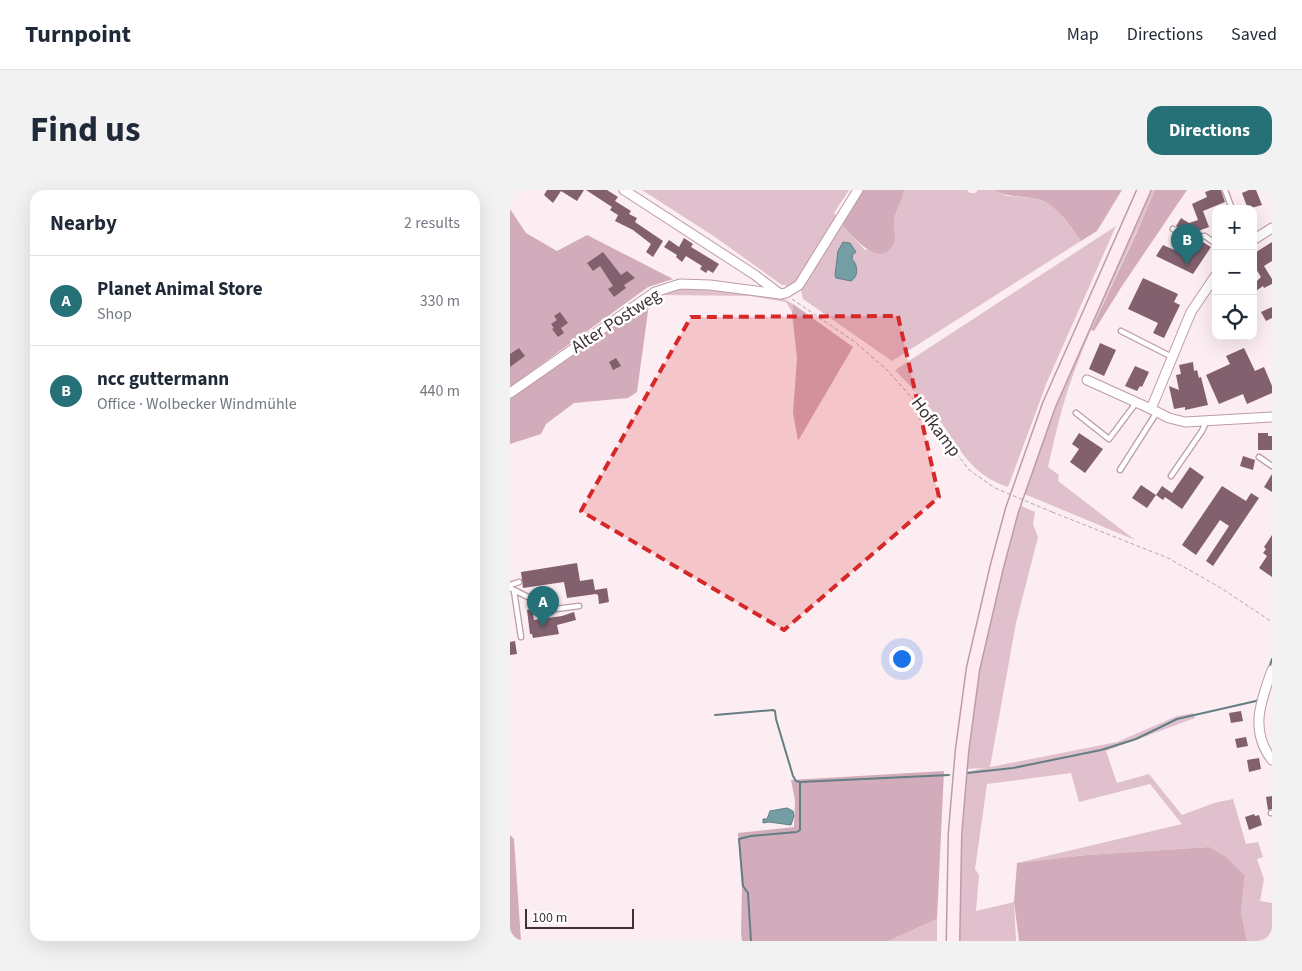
<!DOCTYPE html>
<meta charset="utf-8">
<style>
:root{--surface:#fff;--page:#f2f2f3;--text:#1f2937;--muted:#747a83;--line:#e0e1e3;--accent:#267078}
body{margin:0;font-family:"Source Sans 3",sans-serif;background:var(--page);color:var(--text)}
.controls{position:absolute;right:15px;top:15px;display:grid;overflow:hidden;border-radius:10px;box-shadow:0 5px 20px #0002}
.controls button{width:45px;height:45px;display:grid;place-items:center;padding:0;border:0;border-bottom:1px solid var(--line);background:var(--surface);color:var(--text);font:25px sans-serif}
.scale{position:absolute;left:15px;bottom:12px;width:109px;box-sizing:border-box;padding-left:5px;border:2px solid #403137;border-top:0;font-size:14px;line-height:18px;white-space:nowrap;color:#403137;-webkit-text-stroke:4px #fff;paint-order:stroke}
.you{position:absolute;left:391px;top:468px;width:18px;height:18px;margin:-12px;border:4px solid #fff;border-radius:50%;background:#1a73e8;box-shadow:0 0 0 8px #1a73e833}
.badge{display:grid;place-items:center;width:32px;height:32px;border-radius:50%;background:var(--accent);color:#fff;font-size:16px;font-weight:700}
.pin{position:absolute;translate:-50% -41px;filter:drop-shadow(0 1px 2px #0008)}
.pin::after{content:'';position:absolute;top:26px;width:18px;height:15px;background:inherit;clip-path:polygon(0 0,100% 0,50% 100%)}
.list{margin:0;padding:0;list-style:none}
h2{display:flex;justify-content:space-between;align-items:center;height:65px;margin:0;padding:0 20px;font-size:21px}
h2 small{font-size:16px;font-weight:400;color:var(--muted)}
.list li{display:grid;grid-template-columns:32px 1fr auto;gap:15px;align-items:center;box-sizing:border-box;height:90px;padding:0 20px;border-top:1px solid var(--line)}
.list b{display:block;font-size:19px;white-space:nowrap}
.list p{margin:0;font-size:16px;white-space:nowrap;color:var(--muted)}
.list em{font-size:16px;font-style:normal;color:var(--muted)}
.icon{flex:none;width:28px;height:28px;fill:none;stroke:currentColor;stroke-width:2;stroke-linecap:round;stroke-linejoin:round}
.map{position:relative;flex:none;width:762px;height:751px;overflow:hidden;border-radius:15px}
header{display:flex;align-items:center;gap:30px;box-sizing:border-box;height:70px;padding:0 25px;background:var(--surface);border-bottom:1px solid var(--line)}
header strong{font-size:24px}
nav{display:flex;gap:28px;margin-inline-start:auto;font-size:18px}
.intro{display:flex;align-items:center;justify-content:space-between;box-sizing:border-box;height:120px;padding:0 30px}
h1{margin:0;font-size:35px}
.button{padding:12px 22px;border-radius:15px;background:var(--accent);color:#fff;font-size:18px;font-weight:700}
main{display:flex;gap:30px;padding:0 30px}
aside{flex:1;background:var(--surface);border-radius:15px;box-shadow:0 5px 20px #0002}
.map>svg:first-child{display:block}
.green{fill:#e0c0cc}
.forest{fill:#d2acba}
.water{fill:#739fa4;stroke:#647e83}
.lines{fill:none;stroke-linecap:round;stroke-linejoin:round}
.stream{stroke:#647e83;stroke-width:2}
.building{fill:#82606d}
.service-casing{stroke:#be9ba8;stroke-width:7}
.minor-casing{stroke:#be9ba8;stroke-width:11}
.secondary-casing{stroke:#be9ba8;stroke-width:15}
.path{stroke:#b6a7ac;stroke-width:1;stroke-dasharray:4 2.5;stroke-linecap:butt}
.service{stroke:#fff;stroke-width:4.5}
.minor{stroke:#fff;stroke-width:9}
.secondary{stroke:#feeaf2;stroke-width:12}
.path-bridge{stroke:#b6a7ac;stroke-width:1;stroke-dasharray:4 2.5;stroke-linecap:butt}
.marked{fill:#d62828;fill-opacity:0.2;stroke:#d62828;stroke-width:4;stroke-dasharray:10 6;stroke-linejoin:round}
.labels{text-anchor:middle;dominant-baseline:central;stroke-width:5;stroke-linejoin:round;paint-order:stroke}
.street-label{font-size:18px;fill:#403137;stroke:#fff}
</style>
<header>
<strong>Turnpoint</strong>
<nav><a>Map</a><a>Directions</a><a>Saved</a></nav>
</header>
<div class="intro"><h1>Find us</h1><a class="button">Directions</a></div>
<main>
<aside>
<h2>Nearby<small>2 results</small></h2>
<ul class="list">
<li><span class="badge">A</span><div><b>Planet Animal Store</b><p>Shop</p></div><em>330 m</em></li>
<li><span class="badge">B</span><div><b>ncc guttermann</b><p>Office · Wolbecker Windmühle</p></div><em>440 m</em></li>
</ul>
</aside>
<div class="map">
<svg width="762" height="751" viewBox="0 0 762 751">
<rect width="100%" height="100%" fill="#fcedf2"/>
<g class="green">
<path d="M 132,0 L 339,0 L 324,23 L 328,27 L 287,90 L 276,100 L 276,95 L 272,95 L 205,47 Z"/>
<path d="M 394,0 L 457,0 L 460,3 L 465,3 L 468,0 L 484,0 L 497,6 L 523,8 L 533,11 L 546,18 L 571,51 L 382,171 L 293,109 L 291,100 L 330,33 L 355,60 L 385,48 L 383,34 Z"/>
<path d="M 639,0 L 645,0 C 619,62 586,122 563,185 C 552,215 545,246 538,277 L 549,285 L 548,291 L 625,350 L 512,303 L 554,190 Z"/>
<path d="M 606,36 L 537,192 L 498,297 C 457,283 451,257 426,226 C 414,210 399,195 385,180 Z"/>
<path d="M 169,98 L 222,102 L 272,108 L 283,114 L 282,122 L 276,112 L 240,106 L 153,105 L 139,114 L 136,112 L 149,104 Z"/>
<path d="M 509,315 L 525,322 L 523,334 L 528,347 L 506,433 L 480,577 L 607,552 L 667,526 L 683,523 L 685,528 L 596,561 L 607,593 L 639,584 L 672,625 L 704,613 L 723,609 L 736,654 L 748,652 L 753,667 L 747,669 L 754,689 L 750,711 L 762,713 L 762,751 L 737,751 L 731,722 L 735,686 L 699,657 L 577,665 L 507,673 L 672,634 L 640,594 L 569,612 L 561,583 L 477,594 L 465,679 L 469,685 L 466,721 L 504,712 L 506,751 L 450,751 L 450,674 L 457,582 L 474,578 L 456,579 L 470,479 L 492,377 Z"/>
<path d="M 427,729 L 427,751 L 378,751 Z"/>
</g>
<g class="forest">
<path d="M 350,0 L 394,0 C 392,11 385,22 384,33 C 383,40 387,47 384,53 C 370,82 341,44 330,33 Z"/>
<path d="M 484,0 L 612,0 L 587,41 L 571,51 C 557,33 546,11 522,8 C 506,6 498,7 484,0 Z"/>
<path d="M 645,0 L 677,0 L 612,96 L 584,141 L 581,140 L 626,44 Z"/>
<path d="M 0,19 L 16,43 L 47,61 L 77,45 L 163,89 L 138,97 L 0,197 Z"/>
<path d="M 136,112 L 139,114 L 127,202 L 118,208 L 64,213 L 36,234 L 31,244 L 0,254 L 0,209 Z"/>
<path d="M 283,114 L 343,157 L 288,251 L 283,223 L 287,168 L 282,122 Z"/>
<path d="M 434,581 L 427,729 L 378,751 L 232,751 L 231,743 L 232,700 L 228,643 L 284,637 L 285,610 L 281,590 Z"/>
<path d="M 0,645 L 4,649 L 11,751 L 0,751 Z"/>
<path d="M 699,657 L 716,667 L 735,686 L 731,722 L 737,751 L 509,751 L 504,712 L 507,673 L 577,665 Z"/>
</g>
<g class="water">
<path d="M 333,52 L 340,53 L 346,62 L 343,64 L 342,69 C 348,75 349,86 341,91 L 326,88 L 325,85 L 328,61 Z"/>
<path d="M 277,618 L 283,621 L 284,626 L 281,635 L 259,632 L 253,633 L 253,629 L 257,629 L 260,621 Z"/>
</g>
<g class="lines">
<g class="stream">
<path d="M 759,478 L 762,469"/>
<path d="M 205,525 L 263,520 L 265,521 L 266,529 L 283,586 L 286,591 L 290,592"/>
<path d="M 457,583 L 503,578 L 591,560 L 626,549 L 667,529 L 746,511 L 749,509"/>
<path d="M 241,751 L 238,703 L 233,696 L 229,649 L 241,646 L 287,642 L 290,640 L 290,592 L 439,585"/>
</g>
</g>
<g class="building">
<path d="M 37,0 L 74,0 L 67,11 L 51,1 L 43,13 L 34,5 Z"/>
<path d="M 76,0 L 97,0 L 108,7 L 105,11 L 121,21 L 119,24 L 127,28 L 125,32 L 153,51 L 143,67 L 136,62 L 141,54 L 123,40 L 105,31 L 108,25 L 100,20 L 102,17 Z"/>
<path d="M 701,0 L 711,0 L 715,12 L 693,21 L 699,37 L 680,44 L 666,36 L 671,28 L 679,33 L 688,30 L 682,14 L 697,7 L 695,2 Z"/>
<path d="M 739,0 L 746,0 L 752,15 L 738,19 L 732,3 Z"/>
<path d="M 174,48 L 183,54 L 181,57 L 209,74 L 203,83 L 198,80 L 196,83 L 190,79 L 192,76 L 176,66 L 172,72 L 166,67 L 167,65 L 154,57 L 159,50 L 169,57 Z"/>
<path d="M 689,51 L 691,51 L 701,57 L 683,84 L 646,66 L 653,55 L 678,66 Z"/>
<path d="M 762,52 L 762,71 L 754,76 L 762,89 L 762,94 L 754,98 L 753,96 L 743,103 L 743,95 L 751,87 L 743,74 L 743,64 Z"/>
<path d="M 93,62 L 111,85 L 117,81 L 125,88 L 114,95 L 116,98 L 104,107 L 98,99 L 103,96 L 90,76 L 83,81 L 77,73 Z"/>
<path d="M 633,88 L 668,104 L 664,112 L 670,115 L 654,148 L 643,143 L 648,133 L 618,119 Z"/>
<path d="M 762,117 L 762,128 L 756,131 L 751,122 Z"/>
<path d="M 50,122 L 58,133 L 51,138 L 54,143 L 48,147 L 42,139 L 44,138 L 41,134 L 47,130 L 44,126 Z"/>
<path d="M 590,153 L 606,160 L 594,186 L 579,179 Z"/>
<path d="M 9,158 L 15,166 L 0,177 L 0,164 Z"/>
<path d="M 734,158 L 745,181 L 754,177 L 762,196 L 762,203 L 737,214 L 733,204 L 709,214 L 696,185 L 720,174 L 716,166 Z"/>
<path d="M 106,168 L 111,176 L 103,180 L 99,172 Z"/>
<path d="M 683,172 L 684,181 L 687,180 L 689,188 L 691,187 L 698,215 L 675,220 L 675,217 L 664,219 L 659,196 L 669,200 L 666,185 L 671,184 L 669,175 Z"/>
<path d="M 625,176 L 639,182 L 632,197 L 630,196 L 627,201 L 615,196 Z"/>
<path d="M 569,243 L 593,259 L 575,283 L 560,272 L 569,259 L 562,254 Z"/>
<path d="M 748,243 L 758,243 L 758,246 L 762,246 L 762,260 L 748,260 Z"/>
<path d="M 733,266 L 745,270 L 743,280 L 730,276 Z"/>
<path d="M 680,277 L 694,287 L 672,319 L 655,307 L 653,310 L 646,305 L 637,318 L 622,308 L 631,295 L 646,305 L 652,296 L 662,303 Z"/>
<path d="M 762,284 L 762,302 L 754,297 Z"/>
<path d="M 712,296 L 736,311 L 741,303 L 749,308 L 703,376 L 696,371 L 719,336 L 710,330 L 686,365 L 672,355 Z"/>
<path d="M 762,345 L 762,387 L 749,378 L 757,366 L 753,363 L 756,359 L 754,357 Z"/>
<path d="M 67,373 L 70,391 L 83,389 L 85,400 L 97,398 L 99,412 L 89,414 L 88,405 L 86,404 L 57,408 L 54,392 L 13,398 L 11,382 Z"/>
<path d="M 22,419 L 24,430 L 52,426 L 64,422 L 66,430 L 47,435 L 49,444 L 23,448 L 22,444 L 20,444 L 17,420 Z"/>
<path d="M 5,451 L 7,464 L 0,465 L 0,452 Z"/>
<path d="M 731,521 L 733,531 L 721,533 L 719,523 Z"/>
<path d="M 736,547 L 738,556 L 727,558 L 725,549 Z"/>
<path d="M 749,568 L 751,579 L 739,582 L 737,570 Z"/>
<path d="M 762,606 L 762,619 L 758,620 L 756,607 Z"/>
<path d="M 744,624 L 745,626 L 749,625 L 752,635 L 739,640 L 735,627 Z"/>
</g>
<g class="lines">
<defs>
<g id="service">
<path d="M 715,0 L 722,19"/>
<path d="M 663,39 L 679,48 L 695,46 L 706,54"/>
<path d="M 611,141 L 662,167"/>
<path d="M 566,223 L 599,249 L 626,213"/>
<path d="M 749,267 L 762,276"/>
<path d="M 610,280 L 647,222"/>
<path d="M 661,286 L 692,241 L 696,232"/>
<path d="M 0,395 L 9,392"/>
<path d="M 0,398 L 22,409 L 27,419 L 30,421 L 69,416"/>
<path d="M 4,401 L 11,447"/>
<path d="M 761,623 L 762,623"/>
</g>
<g id="minor">
<path d="M 114,0 L 245,85 L 270,104"/>
<path d="M 743,50 L 762,38"/>
<path d="M 706,85 L 681,122 L 641,219 L 659,228 L 675,232 L 762,227"/>
<path d="M 577,190 L 641,219"/>
<path d="M 0,203 L 145,102 L 170,94 L 200,95 L 270,104 L 276,103 L 289,95 L 348,0"/>
<path d="M 762,480 C 751,511 739,540 762,570"/>
</g>
<path id="secondary" d="M 443,751 L 445,644 L 452,561 L 463,479 L 487,376 L 502,320 L 539,215 L 634,0"/>
</defs>
<use href="#service" class="service-casing"/>
<use href="#minor" class="minor-casing"/>
<use href="#secondary" class="secondary-casing"/>
<g class="path">
<path d="M 282,109 L 345,152 L 377,180 L 421,229 L 459,280 L 485,298"/>
<path d="M 542,322 L 658,368 L 711,398 L 762,432"/>
</g>
<use href="#service" class="service"/>
<use href="#minor" class="minor"/>
<use href="#secondary" class="secondary"/>
<path class="path-bridge" d="M 485,298 L 542,322"/>
</g>
<path class="marked" d="M 388,126 L 429,307 L 274,440 L 71,321 L 181,127 Z"/>
<g class="labels">
<g class="street-label">
<text transform="translate(106 131) rotate(-33)">Alter Postweg</text>
<text transform="translate(426 237) rotate(53)">Hofkamp</text>
</g>
</g>
</svg>
<div class="controls">
<button>+</button>
<button>−</button>
<button><svg class="icon" aria-label="locate" viewBox="0 0 24 24"><circle cx="12" cy="12" r="6"/><path d="M12 2v4M12 18v4M2 12h4M18 12h4"/></svg></button>
</div>
<div class="scale">100 m</div>
<div class="you"></div>
<div class="pin badge" style="left:33px;top:437px">A</div>
<div class="pin badge" style="left:677px;top:75px">B</div>
</div>
</main>
